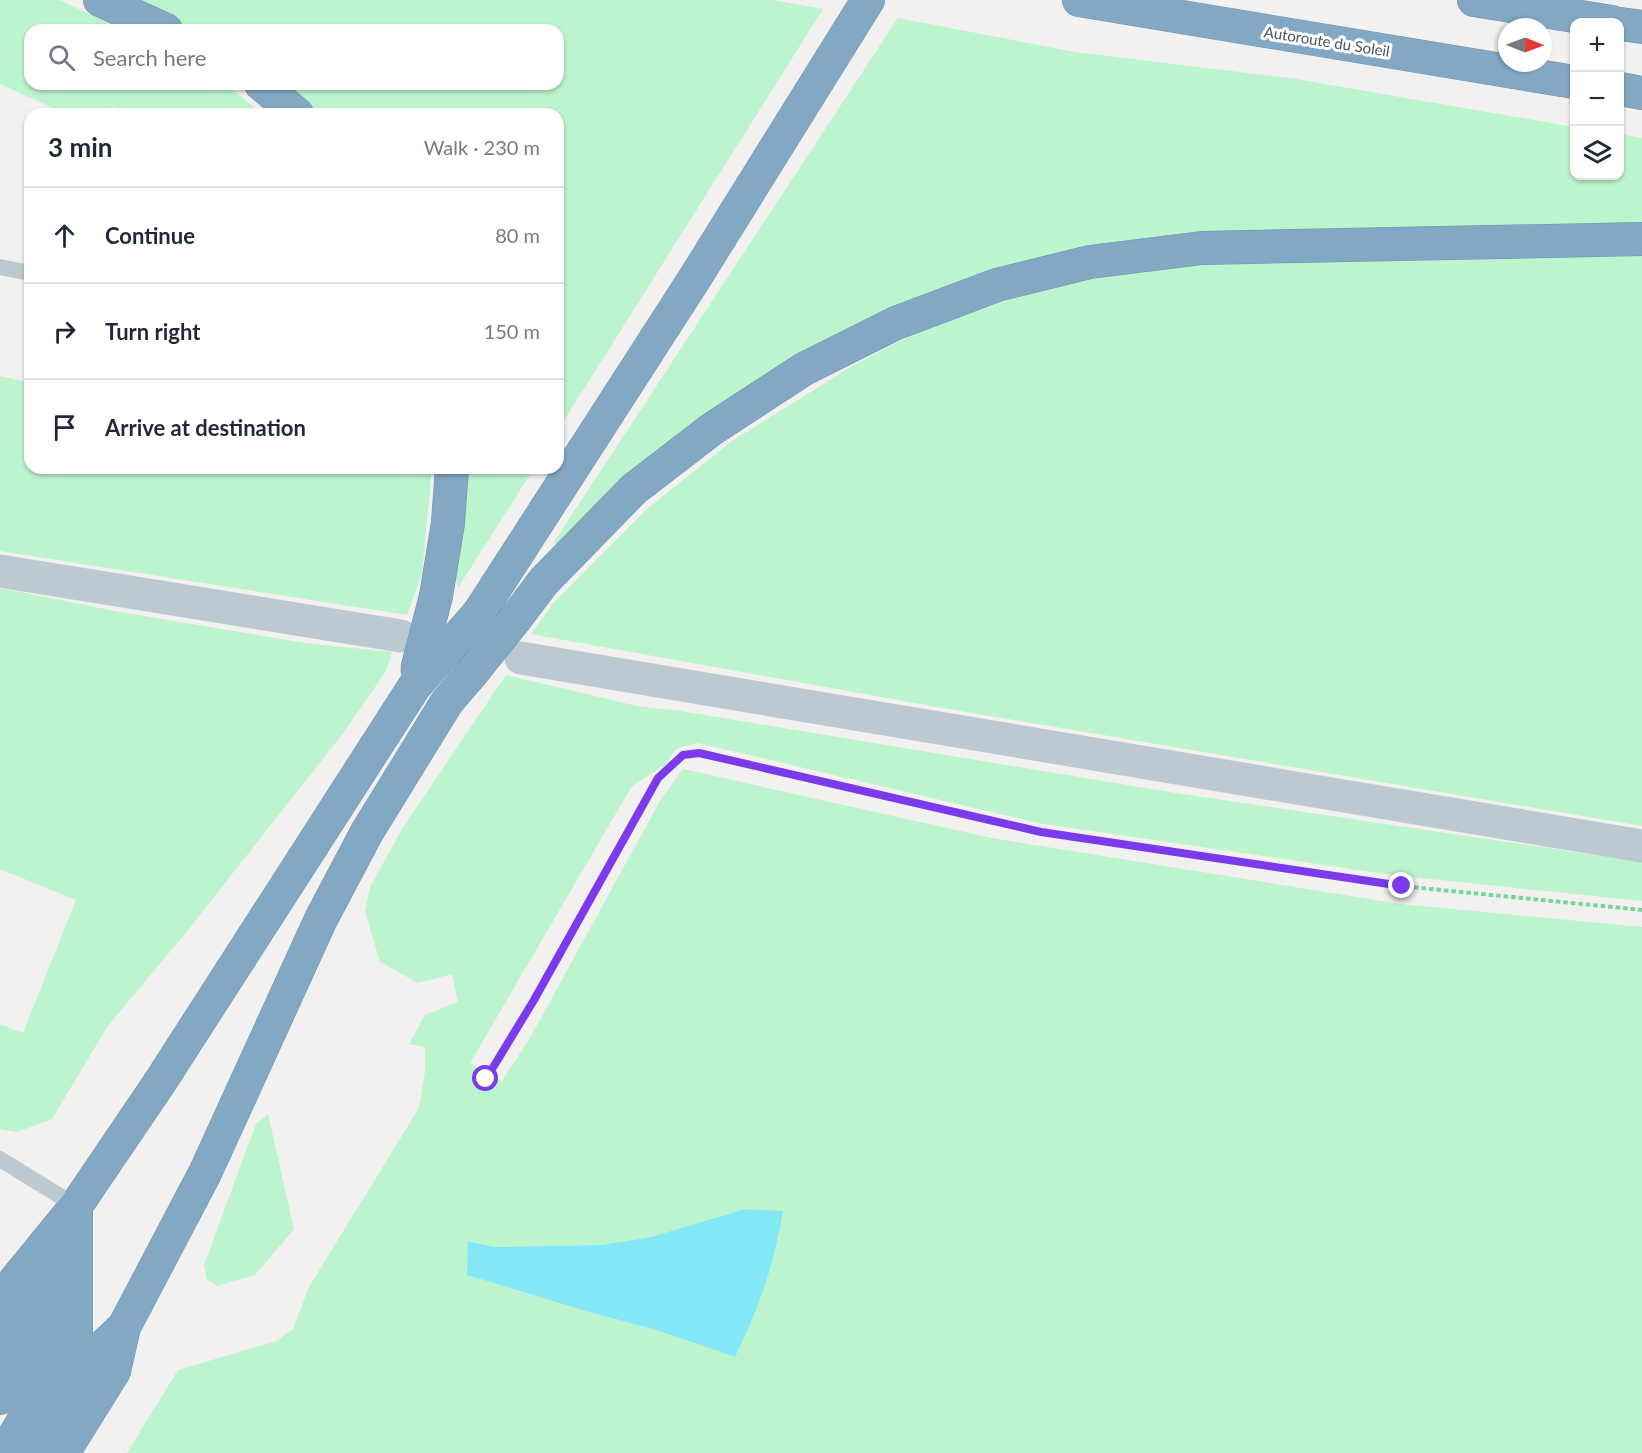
<!DOCTYPE html>
<meta charset="utf-8">
<style>
:root{--surface:#fff;--page:#f2f2f3;--text:#1f2937;--muted:#747a83;--line:#e0e1e3}
body{margin:0;font-family:Lato,sans-serif;background:var(--page);color:var(--text)}
.controls{position:absolute;right:18px;top:18px;display:grid;overflow:hidden;border-radius:12px;box-shadow:0 2px 4px #0004}
.controls button{width:54px;height:54px;display:grid;place-items:center;padding:0;border:0;border-bottom:2px solid var(--line);background:var(--surface);color:var(--text);font:30px sans-serif}
.compass{position:absolute;left:1498px;top:18px;width:54px;height:54px;border-radius:50%;background:var(--surface);box-shadow:0 2px 4px #0004;rotate:91deg}
.stop{position:absolute;width:18px;height:18px;margin:-14px;border:4px solid #7c3aed;border-radius:50%;background:#fff}
.stop.end{background:#7c3aed;border-color:#fff;box-shadow:0 2px 6px #0008}
.list{margin:0;padding:0;list-style:none}
h2{display:flex;justify-content:space-between;align-items:center;height:78px;margin:0;padding:0 24px;font-size:26px}
h2 small{font-size:20px;font-weight:400;color:var(--muted)}
.list li{display:grid;grid-template-columns:39px 1fr auto;gap:18px;align-items:center;box-sizing:border-box;height:96px;padding:0 24px;border-top:2px solid var(--line)}
.list b{display:block;font-size:22px;white-space:nowrap}
.list em{font-size:20px;font-style:normal;color:var(--muted)}
.icon{flex:none;width:33px;height:33px;fill:none;stroke:currentColor;stroke-width:2;stroke-linecap:round;stroke-linejoin:round}
.map{position:relative;flex:none;width:1642px;height:1453px;overflow:hidden}
.search{position:absolute;background:var(--surface);box-shadow:0 2px 4px #0004;left:24px;top:24px;width:540px;height:66px;display:flex;align-items:center;gap:15px;box-sizing:border-box;padding:0 21px;border-radius:18px;color:var(--muted);font-size:22px}
.panel{position:absolute;background:var(--surface);box-shadow:0 2px 4px #0004;left:24px;top:108px;width:540px;height:366px;border-radius:18px}
.map>svg:first-child{display:block}
.green{fill:#bbf4cd;fill-rule:evenodd}
.water{fill:#83e7f6}
.lines{fill:none;stroke-linecap:round;stroke-linejoin:round}
.motorway-casing{stroke:#6e93b0;stroke-width:34}
.path{stroke:#6fd79b;stroke-width:4;stroke-dasharray:4.5 3;stroke-linecap:butt}
.service{stroke:#bdc9d1;stroke-width:16}
.tertiary{stroke:#bdc9d1;stroke-width:33}
.motorway{stroke:#83a8c4;stroke-width:33}
.motorway-bridge-casing{stroke:#6e93b0;stroke-width:34;stroke-linecap:butt}
.motorway-bridge{stroke:#83a8c4;stroke-width:33}
.route{stroke:#7c3aed;stroke-width:8}
.labels{text-anchor:middle;dominant-baseline:central;stroke-width:6;stroke-linejoin:round;paint-order:stroke}
.street-label{font-size:15px;fill:#465660;stroke:#fff}
</style>
<div class="map">
<svg width="1642" height="1453" viewBox="0 0 1642 1453">
<rect width="100%" height="100%" fill="#f3f0f0"/>
<g class="green">
<path d="M 0,0 L 59,0 L 124,30 L 30,30 L 30,84 L 222,84 L 234,91 L 262,114 L 122,114 L 103,98 L 120,114 L 66,114 L 0,84 Z"/>
<path d="M 131,0 L 772,0 L 823,9 L 558,430 L 558,114 L 317,114 L 282,84 L 558,84 L 558,30 L 191,30 Z"/>
<path d="M 898,18 L 1075,52 L 1296,79 L 1574,127 L 1574,176 L 1620,176 L 1620,134 L 1642,138 L 1642,229 L 1325,232 L 881,314 L 561,548 L 554,542 Z"/>
<path d="M 1642,255 L 1642,826 L 937,707 L 531,634 L 554,602 L 647,509 L 732,441 L 854,365 L 924,329 L 1012,299 L 1101,277 L 1224,261 Z"/>
<path d="M 0,376 L 30,383 L 30,468 L 431,468 L 431,479 L 422,573 L 407,615 L 0,551 Z"/>
<path d="M 468,468 L 534,468 L 458,588 L 453,571 L 467,502 Z"/>
<path d="M 0,588 L 120,612 L 305,643 L 392,652 L 386,671 L 344,732 L 188,930 L 107,1027 L 52,1119 L 17,1132 L 0,1129 L 0,1024 L 23,1033 L 76,900 L 0,869 Z"/>
<path d="M 506,675 L 637,706 L 680,711 L 1182,794 L 1642,862 L 1642,901 L 1392,875 L 1038,823 L 698,743 L 676,749 L 665,765 L 632,786 L 470,1063 L 502,1081 L 530,1038 L 660,801 L 683,769 L 992,838 L 1400,904 L 1642,927 L 1642,1453 L 127,1453 L 178,1370 L 276,1341 L 293,1329 L 309,1287 L 419,1108 L 425,1071 L 425,1047 L 409,1044 L 425,1015 L 458,1002 L 452,974 L 418,983 L 380,962 L 365,911 L 370,887 L 402,829 ZM 745,1209 L 783,1212 C 775,1263 758,1310 735,1357 L 659,1331 L 579,1309 L 467,1275 L 469,1241 L 494,1247 L 602,1245 L 651,1237 Z"/>
<path d="M 268,1114 L 294,1229 L 255,1275 L 217,1286 L 207,1280 L 204,1265 L 256,1124 Z"/>
</g>
<path class="water" d="M 745,1209 L 783,1211 C 775,1263 758,1311 735,1357 L 659,1331 L 579,1309 L 467,1275 L 468,1241 L 494,1247 L 602,1245 L 651,1237 Z"/>
<g class="lines">
<defs>
<g id="motorway">
<path d="M 100,0 L 166,30"/>
<path d="M 1079,0 L 1574,82"/>
<path d="M 1474,0 L 1612,22"/>
<path d="M 1620,24 L 1642,27"/>
<path d="M 261,84 L 297,114"/>
<path d="M 1620,89 L 1642,93"/>
<path d="M 436,596 L 448,523 L 452,468"/>
<path d="M 479,613 L 693,281 L 868,0"/>
<path d="M 516,618 L 544,581 L 634,489 L 712,429 L 804,369 L 896,323 L 997,285 L 1090,262 L 1202,248 L 1642,239"/>
<path d="M 0,1299 L 76,1206 L 160,1082 L 414,687 L 429,670"/>
<path d="M 0,1349 L 23,1311 L 46,1266"/>
<path d="M 0,1398 L 44,1326 L 64,1251"/>
<path d="M 4,1453 L 76,1334 L 76,1206"/>
<path d="M 35,1453 L 92,1357 L 124,1327"/>
<path d="M 63,1453 L 114,1371 L 124,1327 L 205,1173 L 321,919 L 367,832 L 447,702 L 471,674"/>
</g>
</defs>
<use href="#motorway" class="motorway-casing"/>
<path class="path" d="M 486,1079 L 534,1000 L 658,778 L 683,755 L 699,753 L 1041,832 L 1402,886 L 1642,910"/>
<g class="service">
<path d="M 0,267 L 30,273"/>
<path d="M 0,1159 L 76,1206"/>
</g>
<g class="tertiary">
<path d="M 0,571 L 401,636"/>
<path d="M 521,658 L 1642,846"/>
</g>
<use href="#motorway" class="motorway"/>
<defs>
<g id="motorway-bridge">
<path d="M 417,670 L 436,596"/>
<path d="M 429,670 L 479,613"/>
<path d="M 471,674 L 516,618"/>
</g>
</defs>
<use href="#motorway-bridge" class="motorway-bridge-casing"/>
<use href="#motorway-bridge" class="motorway-bridge"/>
</g>
<g class="lines">
<path class="route" d="M 486,1079 L 534,1000 L 658,778 L 683,755 L 699,753 L 1041,832 L 1402,886"/>
</g>
<g class="labels">
<g class="street-label">
<text transform="translate(1327 41) rotate(9)">Autoroute du Soleil</text>
</g>
</g>
</svg>
<div class="controls">
<button>+</button>
<button>−</button>
<button><svg class="icon" aria-label="layers" viewBox="0 0 24 24"><path d="M12 4l9 5-9 5-9-5zM3 14l9 5 9-5"/></svg></button>
</div>
<svg class="compass" viewBox="-18 -18 36 36"><path d="M0-13l5 13h-10z" fill="#e53935"/><path d="M0 13l5-13h-10z" fill="#747a83"/></svg>
<div class="stop" style="left:486px;top:1079px"></div>
<div class="stop end" style="left:1402px;top:886px"></div>
<div class="search"><svg class="icon" aria-label="search" viewBox="0 0 24 24"><circle cx="10" cy="10" r="6"/><path d="M15 15l6 6"/></svg>Search here</div>
<section class="panel">
<h2>3 min<small>Walk · 230 m</small></h2>
<ul class="list">
<li><svg class="icon" aria-label="ahead" viewBox="0 0 24 24"><path d="M12 20V5M6 11l6-6 6 6"/></svg><div><b>Continue</b></div><em>80 m</em></li>
<li><svg class="icon" aria-label="right" viewBox="0 0 24 24"><path d="M7 20v-9h11M14 6l5 5-5 5"/></svg><div><b>Turn right</b></div><em>150 m</em></li>
<li><svg class="icon" aria-label="arrive" viewBox="0 0 24 24"><path d="M6 21V4h12l-3 4 3 4H6"/></svg><div><b>Arrive at destination</b></div></li>
</ul>
</section>
</div>
